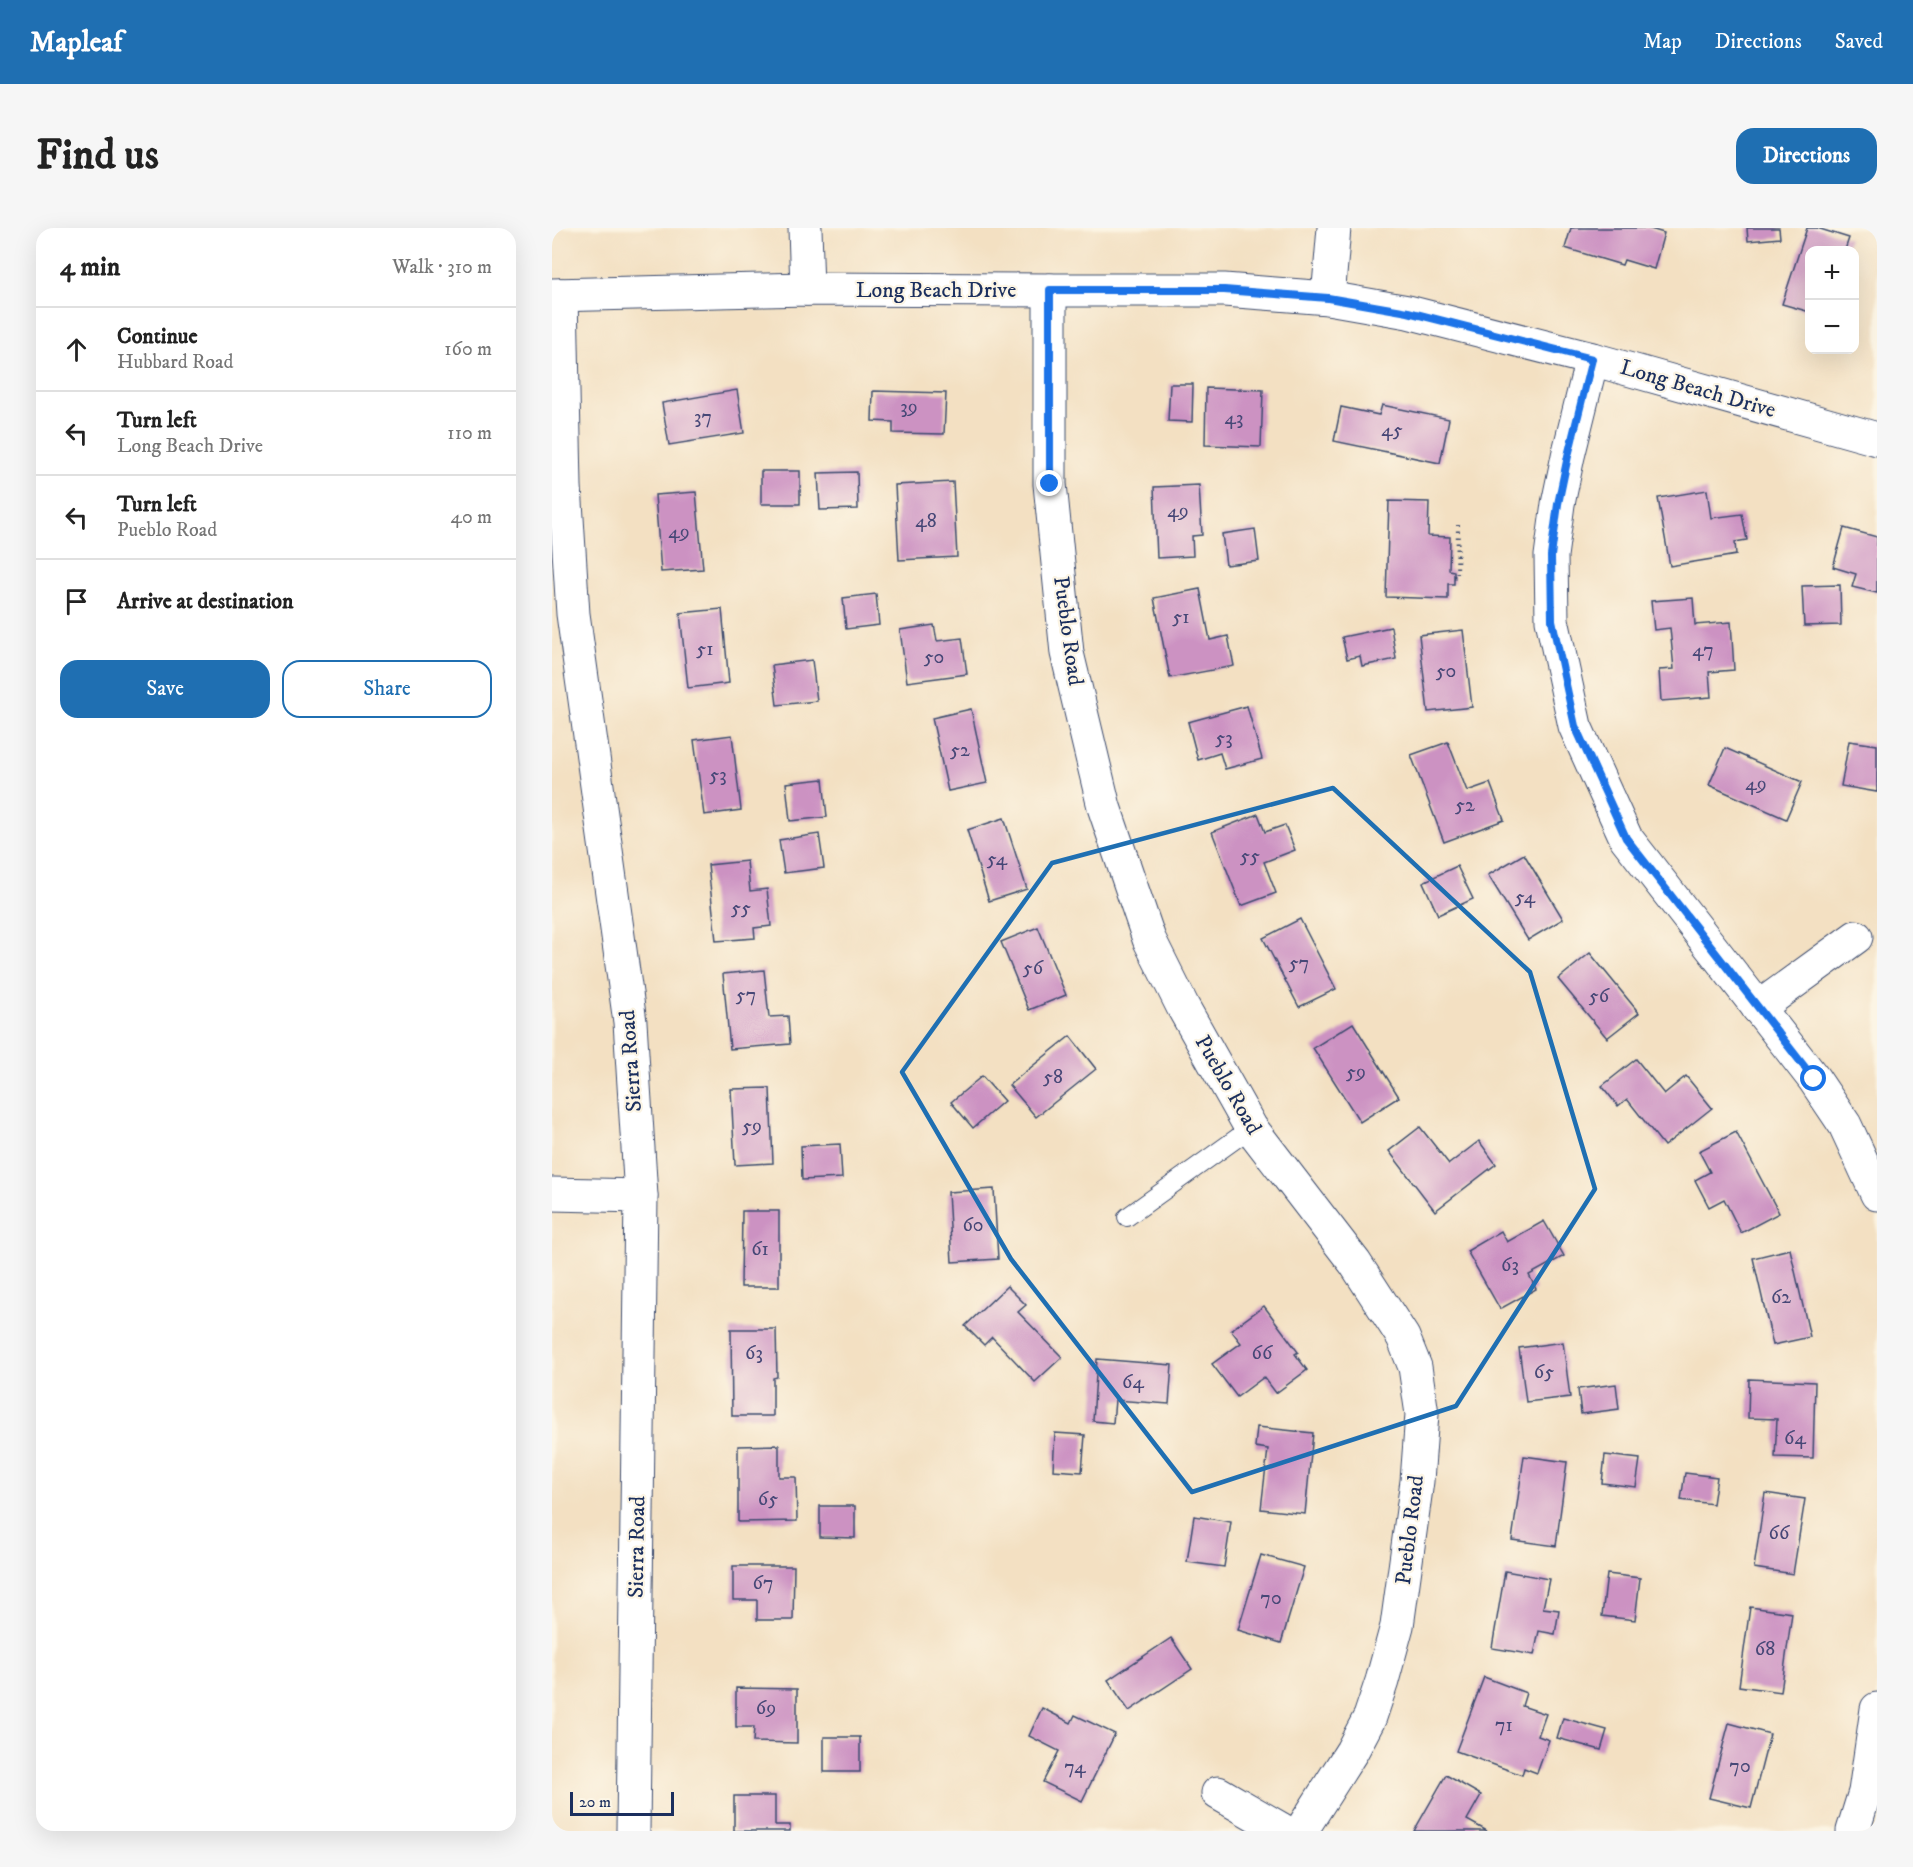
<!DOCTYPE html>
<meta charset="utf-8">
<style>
:root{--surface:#fff;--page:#f6f6f6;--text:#222;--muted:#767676;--line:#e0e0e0;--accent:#1f6fb2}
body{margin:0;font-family:"IM FELL DW Pica",serif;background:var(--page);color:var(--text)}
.controls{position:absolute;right:18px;top:18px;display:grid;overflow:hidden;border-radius:12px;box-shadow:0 6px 24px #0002}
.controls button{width:54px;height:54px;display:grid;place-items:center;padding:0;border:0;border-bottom:2px solid var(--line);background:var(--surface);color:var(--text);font:30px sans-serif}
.scale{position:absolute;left:18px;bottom:15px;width:104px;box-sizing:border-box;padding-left:6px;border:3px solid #1b2f5e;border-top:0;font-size:16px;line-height:21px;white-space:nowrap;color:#1b2f5e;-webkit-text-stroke:4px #fcf5e5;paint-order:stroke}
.stop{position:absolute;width:18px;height:18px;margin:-14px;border:4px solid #1a73e8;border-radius:50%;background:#fff}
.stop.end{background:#1a73e8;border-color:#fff;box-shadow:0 2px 6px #0008}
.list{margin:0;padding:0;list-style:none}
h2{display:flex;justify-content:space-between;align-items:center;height:78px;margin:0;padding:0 24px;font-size:26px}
h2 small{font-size:20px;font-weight:400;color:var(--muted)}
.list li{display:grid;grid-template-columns:39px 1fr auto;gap:18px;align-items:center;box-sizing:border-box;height:84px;padding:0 24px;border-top:2px solid var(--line)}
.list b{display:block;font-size:22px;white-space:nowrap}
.list p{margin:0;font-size:20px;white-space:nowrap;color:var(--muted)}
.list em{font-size:20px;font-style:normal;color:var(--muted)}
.actions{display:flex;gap:12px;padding:18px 24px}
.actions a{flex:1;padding:14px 0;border:2px solid var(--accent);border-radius:18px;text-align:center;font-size:21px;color:var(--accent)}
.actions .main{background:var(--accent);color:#fff}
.icon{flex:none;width:33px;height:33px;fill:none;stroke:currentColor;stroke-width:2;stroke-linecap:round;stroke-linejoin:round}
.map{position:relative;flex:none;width:1325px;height:1603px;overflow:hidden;border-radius:18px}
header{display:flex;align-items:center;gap:36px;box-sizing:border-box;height:84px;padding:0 30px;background:var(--accent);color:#fff}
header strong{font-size:28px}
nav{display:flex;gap:33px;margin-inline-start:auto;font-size:21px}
.intro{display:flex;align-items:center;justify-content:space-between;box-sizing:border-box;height:144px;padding:0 36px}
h1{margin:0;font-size:42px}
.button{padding:15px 27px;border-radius:18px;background:var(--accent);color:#fff;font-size:21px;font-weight:700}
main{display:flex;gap:36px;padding:0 36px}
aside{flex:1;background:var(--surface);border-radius:18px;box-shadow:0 6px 24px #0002}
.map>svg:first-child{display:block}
.building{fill:#cc92c2}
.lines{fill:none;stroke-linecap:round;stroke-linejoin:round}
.lane-casing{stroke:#3b4a6d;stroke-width:20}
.street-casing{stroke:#3b4a6d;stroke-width:35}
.path{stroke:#3b4a6d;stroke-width:4;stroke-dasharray:1.5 4.5;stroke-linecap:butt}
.lane{stroke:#fff;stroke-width:18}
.street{stroke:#fff;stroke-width:33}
.route{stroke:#1a73e8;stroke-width:8}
.marked{fill:none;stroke:#1f6fb2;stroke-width:4.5;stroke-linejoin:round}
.labels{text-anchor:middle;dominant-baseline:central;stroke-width:4.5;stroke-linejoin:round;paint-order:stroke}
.number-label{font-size:20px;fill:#474877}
.street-label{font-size:22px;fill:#1b2f5e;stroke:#fcf5e5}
</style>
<header>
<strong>Mapleaf</strong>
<nav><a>Map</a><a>Directions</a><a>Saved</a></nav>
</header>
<div class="intro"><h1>Find us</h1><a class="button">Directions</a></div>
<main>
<aside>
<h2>4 min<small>Walk · 310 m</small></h2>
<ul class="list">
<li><svg class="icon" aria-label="ahead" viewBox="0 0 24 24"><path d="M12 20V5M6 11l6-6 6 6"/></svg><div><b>Continue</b><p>Hubbard Road</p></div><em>160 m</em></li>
<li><svg class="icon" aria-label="left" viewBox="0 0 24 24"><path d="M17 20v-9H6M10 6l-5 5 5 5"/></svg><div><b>Turn left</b><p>Long Beach Drive</p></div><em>110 m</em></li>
<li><svg class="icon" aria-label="left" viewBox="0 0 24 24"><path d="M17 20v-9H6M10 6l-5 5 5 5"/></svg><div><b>Turn left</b><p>Pueblo Road</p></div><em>40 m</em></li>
<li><svg class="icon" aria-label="arrive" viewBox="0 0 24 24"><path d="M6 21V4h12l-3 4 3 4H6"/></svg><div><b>Arrive at destination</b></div></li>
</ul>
<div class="actions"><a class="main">Save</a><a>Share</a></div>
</aside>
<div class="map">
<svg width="1325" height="1603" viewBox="0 0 1325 1603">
<rect width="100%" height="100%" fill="#fcf5e5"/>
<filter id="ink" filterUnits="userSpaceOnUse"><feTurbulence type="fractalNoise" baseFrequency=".0167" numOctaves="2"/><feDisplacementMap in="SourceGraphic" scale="12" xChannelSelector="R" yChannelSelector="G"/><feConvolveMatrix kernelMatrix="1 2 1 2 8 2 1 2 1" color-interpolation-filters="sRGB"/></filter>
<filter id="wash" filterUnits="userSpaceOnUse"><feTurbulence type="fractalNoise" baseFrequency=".008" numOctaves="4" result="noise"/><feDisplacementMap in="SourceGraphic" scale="24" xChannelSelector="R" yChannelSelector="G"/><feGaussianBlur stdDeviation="1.35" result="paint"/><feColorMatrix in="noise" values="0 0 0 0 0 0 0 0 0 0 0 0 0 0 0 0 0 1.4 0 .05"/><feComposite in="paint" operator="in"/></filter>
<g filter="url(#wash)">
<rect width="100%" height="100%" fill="#f3e0c2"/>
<g id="blocks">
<g class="building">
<path d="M 1019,0 L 1095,0 L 1112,5 L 1102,41 L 1072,32 L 1070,37 L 1013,20 Z"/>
<path d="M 1195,0 L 1227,0 L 1228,10 L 1196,13 Z"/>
<path d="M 1255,0 L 1265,0 L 1297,10 L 1293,22 L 1258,22 L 1258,84 L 1230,76 Z"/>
<path d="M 618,156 L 641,156 L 640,194 L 616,193 Z"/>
<path d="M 654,160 L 711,162 L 709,219 L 653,217 Z"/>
<path d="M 185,162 L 192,205 L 117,217 L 110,175 Z"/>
<path d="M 321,163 L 394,165 L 392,206 L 341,205 L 341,194 L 320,193 Z"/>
<path d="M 830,177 L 897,191 L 888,235 L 782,213 L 789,179 L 827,187 Z"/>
<rect x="209" y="243" width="39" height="33"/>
<path d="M 305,244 L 306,281 L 268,282 L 266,245 Z"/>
<path d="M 401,254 L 405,329 L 347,332 L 343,257 Z"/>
<path d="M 647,257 L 650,307 L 640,308 L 641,328 L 605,330 L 602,259 Z"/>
<path d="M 1155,262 L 1159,290 L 1190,286 L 1195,312 L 1183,314 L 1184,327 L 1118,338 L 1106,270 Z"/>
<path d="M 144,264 L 151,341 L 109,344 L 103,267 Z"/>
<path d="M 837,273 L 877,274 L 876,308 L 898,309 L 897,342 L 902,343 L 902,356 L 896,356 L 896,371 L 834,369 Z"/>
<path d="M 1292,300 L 1325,309 L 1325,365 L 1300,359 L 1304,346 L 1281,339 Z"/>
<path d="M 703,301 L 707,333 L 674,337 L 670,306 Z"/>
<path d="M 1288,357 L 1289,397 L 1252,398 L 1250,358 Z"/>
<path d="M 648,361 L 658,412 L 676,408 L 682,438 L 618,450 L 602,370 Z"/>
<path d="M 324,366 L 327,397 L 294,401 L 291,370 Z"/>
<path d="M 1141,370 L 1143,397 L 1179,394 L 1182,442 L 1157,444 L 1159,469 L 1109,473 L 1107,442 L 1122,441 L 1118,400 L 1102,402 L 1099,373 Z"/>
<path d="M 170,381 L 177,455 L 136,460 L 128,385 Z"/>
<path d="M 382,397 L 385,413 L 410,410 L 415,446 L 355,454 L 348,402 Z"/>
<path d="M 839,399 L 844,431 L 810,438 L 808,428 L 795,431 L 790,409 Z"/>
<path d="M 911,402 L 920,479 L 876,484 L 867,407 Z"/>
<path d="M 260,432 L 265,473 L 225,477 L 220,437 Z"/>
<path d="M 695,478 L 710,531 L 673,541 L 668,525 L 646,532 L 636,494 Z"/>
<path d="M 419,481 L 435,555 L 396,563 L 380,490 Z"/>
<path d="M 180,507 L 189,582 L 152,587 L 142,512 Z"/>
<path d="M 1297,513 L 1325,517 L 1325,564 L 1289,558 Z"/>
<path d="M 896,514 L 915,563 L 938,555 L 952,592 L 892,614 L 859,527 Z"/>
<path d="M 1173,520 L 1250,554 L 1234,591 L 1157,557 Z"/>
<path d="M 271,551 L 275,589 L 238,593 L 234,555 Z"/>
<path d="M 706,586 L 713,604 L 733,597 L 743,622 L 712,634 L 724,665 L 689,678 L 660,604 Z"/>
<path d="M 452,590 L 475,661 L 437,673 L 415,602 Z"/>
<path d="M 267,606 L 272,640 L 232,645 L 227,612 Z"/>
<path d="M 972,626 L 1011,691 L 976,712 L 936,647 Z"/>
<path d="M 195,633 L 198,663 L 215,661 L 219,698 L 202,700 L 203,710 L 164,713 L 156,637 Z"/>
<path d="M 905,638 L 921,671 L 886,687 L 871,654 Z"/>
<path d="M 748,691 L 784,761 L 747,779 L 711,710 Z"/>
<path d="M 486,699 L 514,767 L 477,782 L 449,714 Z"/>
<path d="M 1038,725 L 1087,785 L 1055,810 L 1006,751 Z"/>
<path d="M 212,742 L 217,789 L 236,788 L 238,816 L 178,821 L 171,746 Z"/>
<path d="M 801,795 L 847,869 L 808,894 L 761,820 Z"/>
<path d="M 518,808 L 544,841 L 484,889 L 457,857 Z"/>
<path d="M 1084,831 L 1112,866 L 1134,848 L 1160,880 L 1112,918 L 1075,871 L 1066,878 L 1050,858 Z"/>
<path d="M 430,848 L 452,873 L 421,900 L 399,874 Z"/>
<path d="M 218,860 L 221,935 L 183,937 L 179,861 Z"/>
<path d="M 868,899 L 897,936 L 927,913 L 944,936 L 883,983 L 837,923 Z"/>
<path d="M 1184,904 L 1227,985 L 1189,1005 L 1172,971 L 1157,979 L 1143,952 L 1158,944 L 1147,923 Z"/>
<path d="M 288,916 L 290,950 L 250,952 L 249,918 Z"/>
<path d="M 442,961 L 446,1031 L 400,1034 L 396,964 Z"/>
<path d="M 190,983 L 227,983 L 227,1059 L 189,1059 Z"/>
<path d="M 992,993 L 1012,1028 L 977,1047 L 984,1061 L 948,1081 L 915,1023 L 949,1003 L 955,1014 Z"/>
<path d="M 1238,1021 L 1258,1109 L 1221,1117 L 1201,1030 Z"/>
<path d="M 455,1058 L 474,1077 L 466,1084 L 510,1129 L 483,1154 L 440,1109 L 432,1117 L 413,1098 Z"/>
<path d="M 712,1078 L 746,1124 L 743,1126 L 755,1142 L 724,1165 L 712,1149 L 685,1169 L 660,1136 L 689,1115 L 679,1102 Z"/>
<path d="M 179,1101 L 224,1101 L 225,1149 L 221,1150 L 221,1188 L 180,1188 Z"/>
<path d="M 1011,1114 L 1018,1169 L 974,1174 L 967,1120 Z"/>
<path d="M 545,1131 L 620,1137 L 617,1176 L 563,1172 L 561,1195 L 541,1193 Z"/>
<path d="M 1197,1151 L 1263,1154 L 1261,1230 L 1223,1229 L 1225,1191 L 1196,1190 Z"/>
<path d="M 1064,1156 L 1067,1181 L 1029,1186 L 1026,1161 Z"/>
<path d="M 705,1199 L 761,1205 L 753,1286 L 709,1281 L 716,1221 L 703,1219 Z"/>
<path d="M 503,1205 L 533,1207 L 530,1244 L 501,1242 Z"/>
<path d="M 227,1217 L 227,1249 L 244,1249 L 245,1293 L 186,1294 L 186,1218 Z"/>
<path d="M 1053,1227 L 1088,1231 L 1084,1259 L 1050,1255 Z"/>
<path d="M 972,1228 L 1015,1234 L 1004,1318 L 960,1312 Z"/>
<path d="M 1133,1245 L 1165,1249 L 1161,1276 L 1129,1272 Z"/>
<path d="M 1213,1265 L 1253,1271 L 1241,1346 L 1202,1340 Z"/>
<path d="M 268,1278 L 303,1278 L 303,1310 L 268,1309 Z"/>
<path d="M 642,1288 L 679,1294 L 672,1339 L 635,1334 Z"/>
<path d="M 709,1327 L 752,1339 L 729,1415 L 686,1402 Z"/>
<path d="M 181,1338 L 242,1338 L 241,1392 L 205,1392 L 205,1372 L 181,1372 Z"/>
<path d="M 953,1343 L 997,1351 L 991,1380 L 1007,1382 L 1003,1406 L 987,1403 L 982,1427 L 940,1420 Z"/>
<path d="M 1055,1346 L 1088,1350 L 1083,1392 L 1050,1388 Z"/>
<path d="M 1198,1379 L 1240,1385 L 1229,1464 L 1187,1458 Z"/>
<path d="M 619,1410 L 640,1441 L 577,1483 L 556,1452 Z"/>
<path d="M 932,1449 L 974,1465 L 970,1478 L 994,1486 L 986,1508 L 997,1512 L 985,1545 L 972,1540 L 970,1547 L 904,1523 Z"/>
<path d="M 184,1460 L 245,1461 L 245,1515 L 201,1514 L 202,1499 L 184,1499 Z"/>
<path d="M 490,1480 L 519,1495 L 523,1487 L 563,1506 L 530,1573 L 491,1554 L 507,1523 L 477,1508 Z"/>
<path d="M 1011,1490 L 1055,1502 L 1049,1522 L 1005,1510 Z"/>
<path d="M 1177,1495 L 1218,1506 L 1199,1580 L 1157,1570 Z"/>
<rect x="272" y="1509" width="36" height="35"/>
<path d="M 894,1547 L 929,1567 L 915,1592 L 935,1603 L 862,1603 Z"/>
<path d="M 182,1568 L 223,1568 L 223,1597 L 238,1597 L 238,1603 L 182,1603 Z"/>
</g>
</g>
</g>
<g filter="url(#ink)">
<use href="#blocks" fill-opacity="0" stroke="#3b4a6d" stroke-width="1.5"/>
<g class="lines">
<defs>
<path id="lane" d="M 575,989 L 699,900"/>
<g id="street">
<path d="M 253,0 L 255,61"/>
<path d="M 498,62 L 498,256 L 515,425 L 552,579 L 597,711 L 631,779 L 699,900 L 803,1035 L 851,1109 L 863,1139 L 870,1186 L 865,1253 L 845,1398 L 830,1453 L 818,1489 L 800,1523 L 749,1603"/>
<path d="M 0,67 L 255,61 L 498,62 L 672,62 L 776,70 L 856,84 L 1040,131 L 1325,211"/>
<path d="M 9,67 L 13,258 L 21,386 L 78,794 L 89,968 L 81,1603"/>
<path d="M 776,70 L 782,0"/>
<path d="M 1040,131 L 1016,228 L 1006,276 L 999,328 L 1000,392 L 1023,498 L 1074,610 L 1262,851 L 1293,897 L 1325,966"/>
<path d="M 1206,780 L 1304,709"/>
<path d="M 0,966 L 89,968"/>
<path d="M 666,1565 L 732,1603"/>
<path d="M 1301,1603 L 1313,1564 L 1325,1481"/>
</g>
</defs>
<use href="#lane" class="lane-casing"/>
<use href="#street" class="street-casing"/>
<path class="path" d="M 902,349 L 905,349 L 906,297"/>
<use href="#lane" class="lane"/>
<use href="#street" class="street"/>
</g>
</g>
<g class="lines" filter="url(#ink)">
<path class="route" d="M 498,256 L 498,62 L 672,62 L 776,70 L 856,84 L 1040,131 L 1016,228 L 1006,276 L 999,328 L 1000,392 L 1023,498 L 1074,610 L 1262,851"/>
</g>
<path class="marked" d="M 781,560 L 978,744 L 1043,961 L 904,1178 L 640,1264 L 459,1031 L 350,844 L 500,635 Z"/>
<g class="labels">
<g class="number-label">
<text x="357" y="179">39</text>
<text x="151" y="189">37</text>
<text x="682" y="190">43</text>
<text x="840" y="202">45</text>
<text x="626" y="283">49</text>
<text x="374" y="293">48</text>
<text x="127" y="304">49</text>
<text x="629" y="389">51</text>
<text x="153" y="421">51</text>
<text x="1151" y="422">47</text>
<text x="382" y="429">50</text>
<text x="894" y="443">50</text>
<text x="672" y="510">53</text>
<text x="408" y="522">52</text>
<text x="166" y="547">53</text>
<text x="1204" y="556">49</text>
<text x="913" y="577">52</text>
<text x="698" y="628">55</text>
<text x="445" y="631">54</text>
<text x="973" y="669">54</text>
<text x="189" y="680">55</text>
<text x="747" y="735">57</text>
<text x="481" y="740">56</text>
<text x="194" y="767">57</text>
<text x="1047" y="768">56</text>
<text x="804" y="844">59</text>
<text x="501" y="849">58</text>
<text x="200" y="898">59</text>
<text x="421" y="997">60</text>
<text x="208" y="1021">61</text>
<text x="958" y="1037">63</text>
<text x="1229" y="1069">62</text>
<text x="202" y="1125">63</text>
<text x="710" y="1125">66</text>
<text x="992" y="1144">65</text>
<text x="581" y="1154">64</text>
<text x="1243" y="1210">64</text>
<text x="216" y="1271">65</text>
<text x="1227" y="1305">66</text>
<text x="211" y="1355">67</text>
<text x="719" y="1370">70</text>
<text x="1213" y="1421">68</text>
<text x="214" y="1480">69</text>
<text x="952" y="1497">71</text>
<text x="1188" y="1538">70</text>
<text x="523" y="1539">74</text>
</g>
<g class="street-label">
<text x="384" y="62">Long Beach Drive</text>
<text transform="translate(1146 161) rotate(16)">Long Beach Drive</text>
<text transform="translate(516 403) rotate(82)">Pueblo Road</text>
<text transform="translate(79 833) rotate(-94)">Sierra Road</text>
<text transform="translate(676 857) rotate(60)">Pueblo Road</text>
<text transform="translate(858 1302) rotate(-83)">Pueblo Road</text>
<text transform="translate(85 1319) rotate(-89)">Sierra Road</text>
</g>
</g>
</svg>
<div class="controls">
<button>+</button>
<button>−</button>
</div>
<div class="scale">20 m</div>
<div class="stop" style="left:1262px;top:851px"></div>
<div class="stop end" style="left:498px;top:256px"></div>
</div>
</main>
